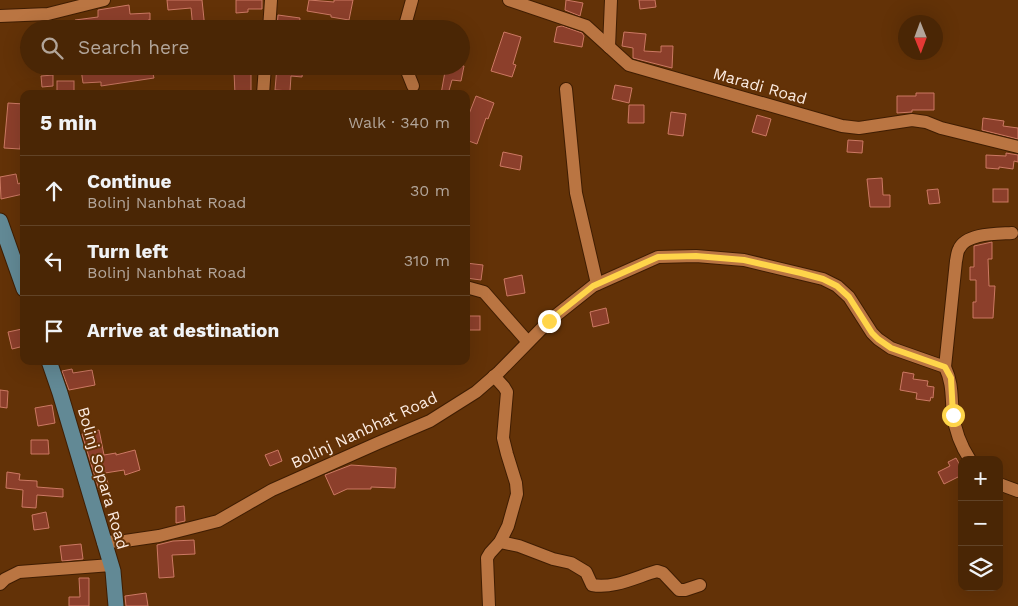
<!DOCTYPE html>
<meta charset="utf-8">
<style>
:root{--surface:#4a2605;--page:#512e0f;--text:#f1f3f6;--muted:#b2a59a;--line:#614327}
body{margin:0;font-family:"Work Sans",sans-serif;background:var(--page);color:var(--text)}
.controls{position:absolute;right:15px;bottom:15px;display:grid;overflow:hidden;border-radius:10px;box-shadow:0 5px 20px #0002}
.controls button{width:45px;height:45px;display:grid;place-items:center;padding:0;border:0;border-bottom:1px solid var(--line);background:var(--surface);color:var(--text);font:25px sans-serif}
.compass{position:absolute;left:898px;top:15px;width:45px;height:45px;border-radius:50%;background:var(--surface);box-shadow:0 5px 20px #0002;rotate:179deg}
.stop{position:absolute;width:15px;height:15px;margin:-11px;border:4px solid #ffd54a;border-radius:50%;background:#fff}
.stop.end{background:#ffd54a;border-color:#fff;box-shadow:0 1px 5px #0008}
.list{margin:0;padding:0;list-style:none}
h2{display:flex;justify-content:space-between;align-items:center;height:65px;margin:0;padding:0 20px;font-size:21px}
h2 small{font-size:16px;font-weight:400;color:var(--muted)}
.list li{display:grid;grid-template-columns:32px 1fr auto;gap:15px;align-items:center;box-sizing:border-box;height:70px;padding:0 20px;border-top:1px solid var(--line)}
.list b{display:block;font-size:19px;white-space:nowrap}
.list p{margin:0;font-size:16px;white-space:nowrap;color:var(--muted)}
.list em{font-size:16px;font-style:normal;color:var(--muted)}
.icon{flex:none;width:28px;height:28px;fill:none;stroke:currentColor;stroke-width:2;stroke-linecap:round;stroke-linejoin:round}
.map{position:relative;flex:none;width:1018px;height:606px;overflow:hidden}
.search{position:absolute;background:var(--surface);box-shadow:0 5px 20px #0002;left:20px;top:20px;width:450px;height:55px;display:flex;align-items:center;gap:12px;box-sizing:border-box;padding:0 18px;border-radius:28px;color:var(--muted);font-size:19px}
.panel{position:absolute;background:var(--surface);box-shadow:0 5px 20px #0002;left:20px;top:90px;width:450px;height:275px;border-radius:10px}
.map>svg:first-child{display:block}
.building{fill:#8c3f2b;stroke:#cc7963}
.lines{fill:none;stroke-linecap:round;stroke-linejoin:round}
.minor-casing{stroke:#3f1d02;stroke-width:14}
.major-casing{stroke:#3f1d02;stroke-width:17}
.minor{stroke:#ba7542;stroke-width:12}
.major{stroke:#628995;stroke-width:15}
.route{stroke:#ffd54a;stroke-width:6}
.labels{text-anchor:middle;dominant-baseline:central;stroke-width:4;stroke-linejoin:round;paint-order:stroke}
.street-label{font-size:16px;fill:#fcece2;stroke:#633207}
</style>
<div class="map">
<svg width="1018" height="606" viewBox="0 0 1018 606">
<rect width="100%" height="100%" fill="#633207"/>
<g class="building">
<path d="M 167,0 L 202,0 L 205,29 L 193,29 L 191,8 L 168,10 Z"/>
<path d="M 236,0 L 262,0 L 262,9 L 248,9 L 248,12 L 236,13 Z"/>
<path d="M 309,0 L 334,2 L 334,0 L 353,0 L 349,20 L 331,17 L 331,15 L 307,11 Z"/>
<path d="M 566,0 L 583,3 L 580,16 L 565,10 Z"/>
<path d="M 639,0 L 655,0 L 656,7 L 640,9 Z"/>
<path d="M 129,5 L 130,14 L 150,13 L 150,20 L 148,20 L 148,26 L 138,27 L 138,21 L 96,24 L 97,29 L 84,29 L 83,25 L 76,25 L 75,20 L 98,17 L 98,10 Z"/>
<path d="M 278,15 L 300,18 L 299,29 L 277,28 Z"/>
<path d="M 562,26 L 582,33 L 584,36 L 582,47 L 554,42 L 557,27 Z"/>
<path d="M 504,32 L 521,37 L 513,64 L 516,65 L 512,77 L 491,71 Z"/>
<path d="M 624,32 L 646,34 L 644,51 L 661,52 L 661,46 L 673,46 L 672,68 L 633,58 L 633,48 L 622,46 Z"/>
<path d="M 104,66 L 151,66 L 154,78 L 101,86 L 101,82 L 83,83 L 81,69 Z"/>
<path d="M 277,66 L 303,68 L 302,77 L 291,76 L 290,91 L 275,90 Z"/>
<path d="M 446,66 L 464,66 L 461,81 L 452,80 L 448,94 L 441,94 Z"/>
<path d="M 234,72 L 251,72 L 251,94 L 235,94 Z"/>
<path d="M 53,75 L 53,86 L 42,87 L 41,76 Z"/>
<rect x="57" y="81" width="17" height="13"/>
<path d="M 615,85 L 632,88 L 629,103 L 612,99 Z"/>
<path d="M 916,93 L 934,93 L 934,110 L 912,110 L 912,112 L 897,113 L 897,96 L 916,96 Z"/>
<path d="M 476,96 L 494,103 L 488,119 L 486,118 L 477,144 L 466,140 L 466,113 L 469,114 Z"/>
<path d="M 8,103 L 24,104 L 24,124 L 22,124 L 20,149 L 4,148 Z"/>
<path d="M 629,105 L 644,105 L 644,123 L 628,123 Z"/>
<path d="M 671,112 L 686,114 L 683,136 L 668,134 Z"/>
<path d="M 757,115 L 771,119 L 766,136 L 752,132 Z"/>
<path d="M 983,118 L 1004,121 L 1003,126 L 1018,128 L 1018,139 L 982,130 Z"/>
<path d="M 848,140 L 863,141 L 862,153 L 847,152 Z"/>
<path d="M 503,152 L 522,156 L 520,170 L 500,166 Z"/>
<path d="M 1006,153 L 1018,155 L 1018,162 L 1014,161 L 1013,169 L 999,167 L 999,169 L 986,168 L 986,155 L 1006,156 Z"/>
<path d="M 16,174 L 18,184 L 20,183 L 23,194 L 1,199 L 0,177 Z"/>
<path d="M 882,178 L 883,195 L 890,195 L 890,207 L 870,207 L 867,179 Z"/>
<path d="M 938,189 L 940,203 L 929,204 L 927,190 Z"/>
<rect x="993" y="189" width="15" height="13"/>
<path d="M 992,242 L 992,259 L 988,259 L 989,286 L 995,286 L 993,318 L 973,318 L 973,302 L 976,302 L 976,280 L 970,280 L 970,267 L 974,267 L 974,246 Z"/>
<path d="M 466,263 L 483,265 L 481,280 L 466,278 Z"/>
<path d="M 522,275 L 525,293 L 507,296 L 504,279 Z"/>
<path d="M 606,308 L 609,323 L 593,327 L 590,312 Z"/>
<rect x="466" y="316" width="14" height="14"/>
<path d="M 22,329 L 24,346 L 12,349 L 8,332 Z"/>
<path d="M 72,369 L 73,373 L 92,370 L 95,385 L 69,390 L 62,371 Z"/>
<path d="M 903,372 L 914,374 L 913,379 L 928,381 L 927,386 L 934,387 L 933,398 L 931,397 L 930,401 L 916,399 L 917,393 L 900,390 Z"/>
<path d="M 0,390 L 8,391 L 7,408 L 0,407 Z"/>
<path d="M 52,405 L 55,423 L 38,426 L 35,408 Z"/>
<path d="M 99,430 L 104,455 L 116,453 L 116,455 L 135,450 L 140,470 L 125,475 L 124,470 L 105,473 L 109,487 L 99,490 L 82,434 Z"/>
<path d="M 31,440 L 48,440 L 49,454 L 31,454 Z"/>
<path d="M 278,450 L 282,461 L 270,466 L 265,455 Z"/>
<path d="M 956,458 L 962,469 L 962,475 L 944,484 L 938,472 L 950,466 L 948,462 Z"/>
<path d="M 351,465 L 396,468 L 395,488 L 371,487 L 371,489 L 347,489 L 334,495 L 325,475 Z"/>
<path d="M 7,472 L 20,474 L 19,480 L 37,481 L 37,487 L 63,489 L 63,497 L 37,495 L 36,508 L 22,507 L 23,490 L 6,488 Z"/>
<path d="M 184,506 L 185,521 L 176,523 L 176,507 Z"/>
<path d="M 46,512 L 49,528 L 34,530 L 32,515 Z"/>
<path d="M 194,540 L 195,554 L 172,555 L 174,577 L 159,578 L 157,545 L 173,541 Z"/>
<path d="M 81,544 L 83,559 L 62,561 L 60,546 Z"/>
<path d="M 79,578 L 89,578 L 89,606 L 69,606 L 69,597 L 80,597 Z"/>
<path d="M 146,593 L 148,606 L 126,606 L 125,596 Z"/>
</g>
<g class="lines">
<defs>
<g id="minor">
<path d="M 509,0 L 586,26 L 629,65 L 842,126 L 859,128 L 912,120 L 926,122 L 941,128 L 1018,147"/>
<path d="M 0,16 L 48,14 L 104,0"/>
<path d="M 269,29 L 271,0"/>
<path d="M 404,29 L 412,0"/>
<path d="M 609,47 L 611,0"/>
<path d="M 405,66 L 413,86"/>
<path d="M 566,89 L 576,193 L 597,284"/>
<path d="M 263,94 L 265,66"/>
<path d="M 466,287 L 484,292 L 528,342"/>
<path d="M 945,367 L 956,261 C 957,257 957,252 959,249 C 966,233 997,234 1012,233"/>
<path d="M 999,484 L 1018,491"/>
<path d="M 103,542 L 125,541 L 159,536 L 218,521 L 272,490 L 378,443 L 430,421 L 476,392 L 499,372 L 549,321 L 593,286 L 658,257 L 696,256 L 744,260 L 823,279 L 837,286 L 849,297 L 872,333 L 878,339 L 891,348 L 945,367 C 953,384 951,397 953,414 C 955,431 961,446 970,460"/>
<path d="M 500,542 L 519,546 L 553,559 L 571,563 L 586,572 L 592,585 C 614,589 636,577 657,571 L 663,573 L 679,590 L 685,590 L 700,585"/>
<path d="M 0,584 L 5,579 L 19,572 L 111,565"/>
<path d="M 489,606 L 487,558 L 490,553 L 500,542 L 508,526 L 517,494 L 516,483 L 507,454 L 503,438 L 507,392 L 504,387 L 494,376"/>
</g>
<g id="major">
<path d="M 0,221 L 24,289"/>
<path d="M 49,361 L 60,393 L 113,571 L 116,606"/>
</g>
</defs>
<use href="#minor" class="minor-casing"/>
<use href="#major" class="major-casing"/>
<use href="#minor" class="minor"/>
<use href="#major" class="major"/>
</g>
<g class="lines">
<path class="route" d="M 549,321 L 593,286 L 658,257 L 696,256 L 744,260 L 801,273 L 823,279 L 837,286 L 849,297 L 872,333 L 878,339 L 891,348 L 945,367 L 951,378 L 953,415"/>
</g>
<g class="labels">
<g class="street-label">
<text transform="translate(760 86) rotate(16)">Maradi Road</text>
<text transform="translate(364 430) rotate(-25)">Bolinj Nanbhat Road</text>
<text transform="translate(103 478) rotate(74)">Bolinj Sopara Road</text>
</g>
</g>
</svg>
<div class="controls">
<button>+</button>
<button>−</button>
<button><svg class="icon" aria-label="layers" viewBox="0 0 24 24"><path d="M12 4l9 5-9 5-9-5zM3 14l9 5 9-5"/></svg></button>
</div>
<svg class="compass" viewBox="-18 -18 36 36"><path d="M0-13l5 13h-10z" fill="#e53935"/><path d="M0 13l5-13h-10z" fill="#b2a59a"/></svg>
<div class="stop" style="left:953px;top:415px"></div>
<div class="stop end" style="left:549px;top:321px"></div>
<div class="search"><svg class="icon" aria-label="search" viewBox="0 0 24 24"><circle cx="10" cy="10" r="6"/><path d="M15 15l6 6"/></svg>Search here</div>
<section class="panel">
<h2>5 min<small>Walk · 340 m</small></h2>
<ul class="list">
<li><svg class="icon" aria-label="ahead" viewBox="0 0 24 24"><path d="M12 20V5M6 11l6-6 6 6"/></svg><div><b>Continue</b><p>Bolinj Nanbhat Road</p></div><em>30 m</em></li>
<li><svg class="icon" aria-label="left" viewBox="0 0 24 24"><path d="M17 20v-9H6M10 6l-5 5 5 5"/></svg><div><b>Turn left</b><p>Bolinj Nanbhat Road</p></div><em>310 m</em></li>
<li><svg class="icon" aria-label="arrive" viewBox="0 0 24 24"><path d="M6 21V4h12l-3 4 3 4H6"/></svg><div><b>Arrive at destination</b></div></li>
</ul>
</section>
</div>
